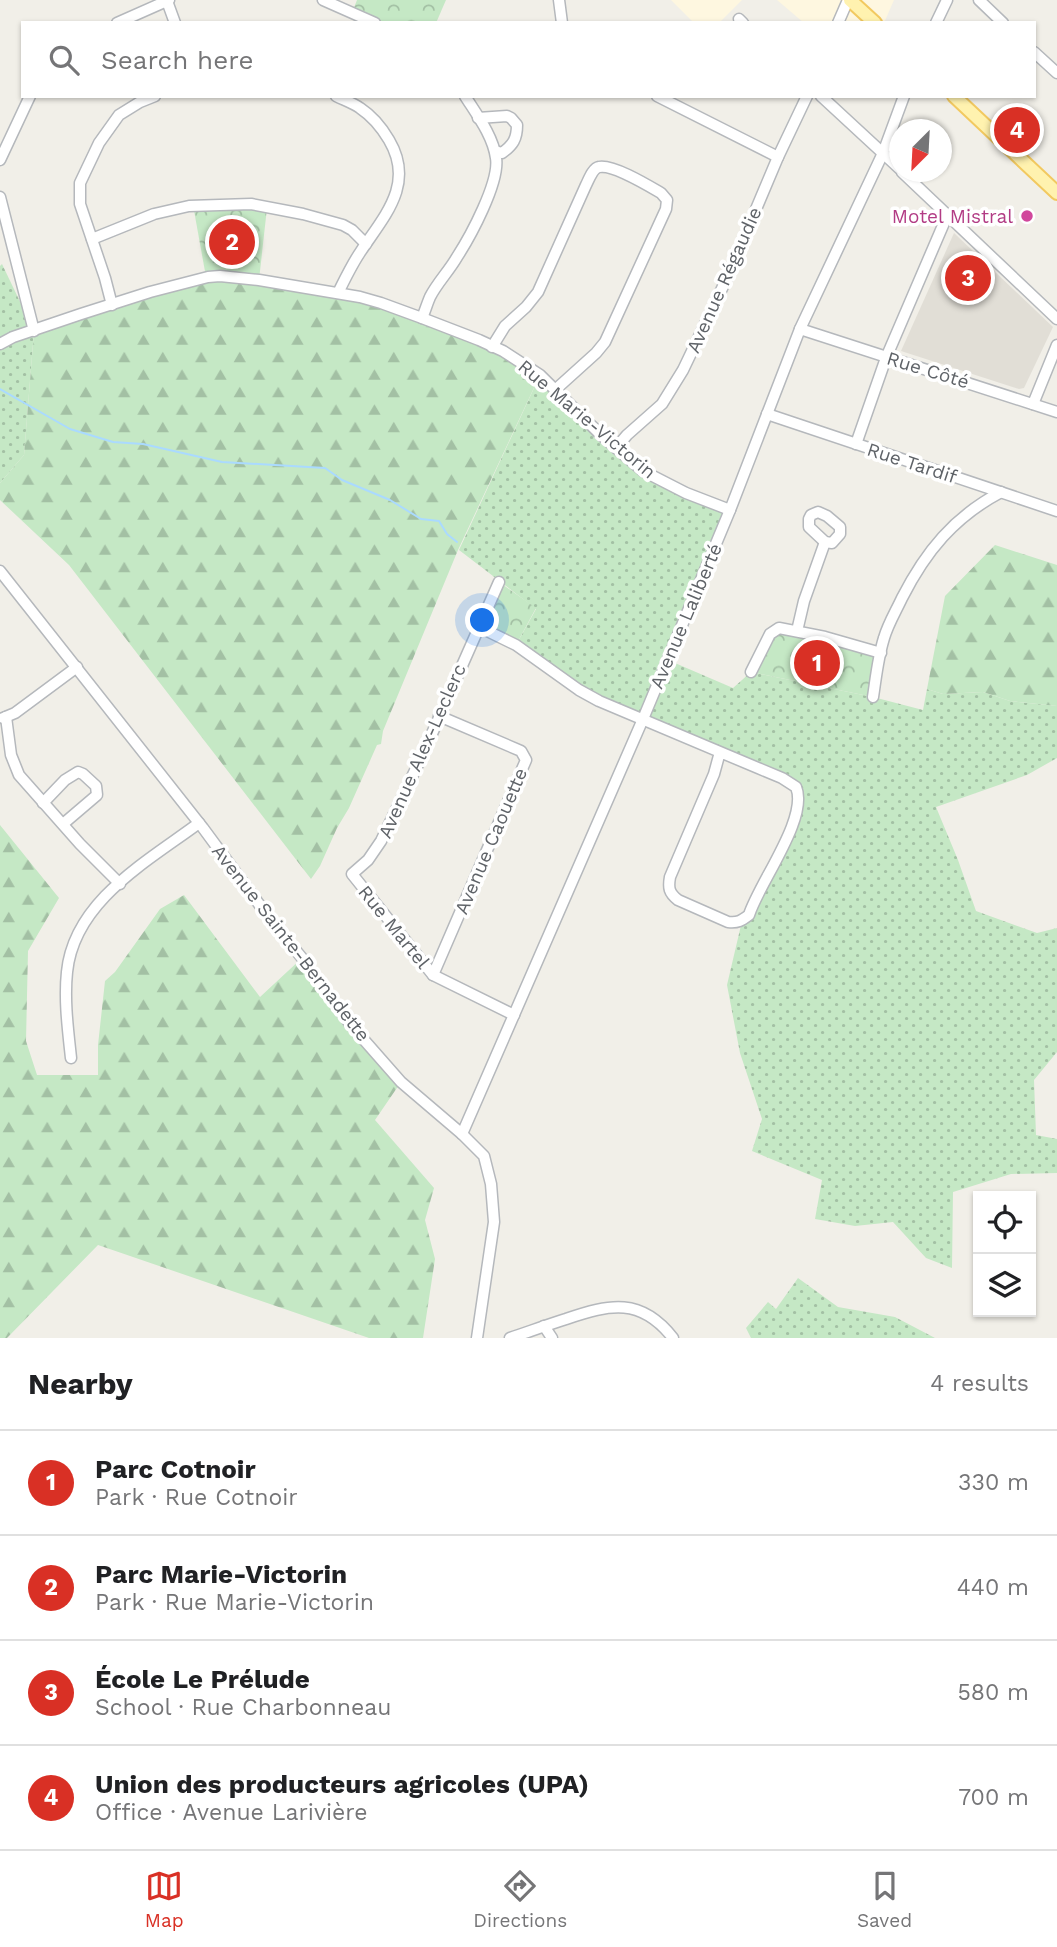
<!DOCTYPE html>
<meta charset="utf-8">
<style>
:root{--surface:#fff;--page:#f6f6f6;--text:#202124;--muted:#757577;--line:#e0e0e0;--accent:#d93025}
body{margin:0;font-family:"Work Sans",sans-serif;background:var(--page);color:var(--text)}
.controls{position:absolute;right:21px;bottom:21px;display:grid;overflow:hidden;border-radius:0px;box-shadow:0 2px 5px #0004}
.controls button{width:63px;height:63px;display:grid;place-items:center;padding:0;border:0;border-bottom:2px solid var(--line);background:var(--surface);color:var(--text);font:35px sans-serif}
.compass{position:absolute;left:889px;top:119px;width:63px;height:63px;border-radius:50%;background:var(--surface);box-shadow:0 2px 5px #0004;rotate:204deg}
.you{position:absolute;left:483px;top:621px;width:24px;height:24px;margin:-18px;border:5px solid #fff;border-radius:50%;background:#1a73e8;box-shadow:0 0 0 10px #1a73e833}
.badge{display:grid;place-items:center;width:46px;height:46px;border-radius:50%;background:var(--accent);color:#fff;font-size:23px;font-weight:700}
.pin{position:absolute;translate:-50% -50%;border:4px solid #fff;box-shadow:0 2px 7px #0006}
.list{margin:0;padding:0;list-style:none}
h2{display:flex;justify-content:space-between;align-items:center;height:91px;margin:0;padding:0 28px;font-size:30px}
h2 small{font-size:23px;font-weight:400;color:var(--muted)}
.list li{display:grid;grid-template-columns:46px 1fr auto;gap:21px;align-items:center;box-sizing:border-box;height:105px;padding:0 28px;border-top:2px solid var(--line)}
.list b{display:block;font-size:26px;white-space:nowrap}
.list p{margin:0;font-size:23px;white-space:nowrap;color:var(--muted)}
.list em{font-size:23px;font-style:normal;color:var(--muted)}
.icon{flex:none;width:38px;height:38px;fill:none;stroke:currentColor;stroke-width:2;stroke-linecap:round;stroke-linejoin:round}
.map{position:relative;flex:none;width:1057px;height:1338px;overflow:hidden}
.search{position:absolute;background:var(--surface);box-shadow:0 2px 5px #0004;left:21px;right:21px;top:21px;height:77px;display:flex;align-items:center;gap:18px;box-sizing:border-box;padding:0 24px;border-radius:0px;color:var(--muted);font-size:26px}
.sheet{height:511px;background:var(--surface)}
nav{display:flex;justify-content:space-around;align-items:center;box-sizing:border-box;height:98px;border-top:2px solid var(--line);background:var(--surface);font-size:19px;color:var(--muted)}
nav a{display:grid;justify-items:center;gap:4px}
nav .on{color:var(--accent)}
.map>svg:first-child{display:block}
.commercial{fill:#fef7e0}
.education{fill:#e1ded6}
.grass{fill:url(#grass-dots)}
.forest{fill:url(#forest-firs)}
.park{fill:url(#park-crowns)}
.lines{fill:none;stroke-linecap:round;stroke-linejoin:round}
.stream{stroke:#aadaff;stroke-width:2}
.minor-casing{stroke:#b5b8bc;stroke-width:13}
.major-casing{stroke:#f2c960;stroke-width:16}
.minor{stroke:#fff;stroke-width:10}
.major{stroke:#fff2af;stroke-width:12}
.hotel-dot{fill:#d1479c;stroke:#fff;stroke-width:2.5}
.labels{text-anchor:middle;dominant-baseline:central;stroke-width:7;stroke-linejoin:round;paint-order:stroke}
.hotel-label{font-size:19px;fill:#b23c85;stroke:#fff;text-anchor:end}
.street-label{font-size:19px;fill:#5f6368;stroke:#fff}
</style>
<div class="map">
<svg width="1057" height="1338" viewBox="0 0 1057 1338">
<defs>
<pattern id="grass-dots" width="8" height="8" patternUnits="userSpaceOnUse" patternTransform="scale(1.75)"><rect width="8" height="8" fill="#c5e8c5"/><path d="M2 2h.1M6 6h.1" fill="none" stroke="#a3c0a4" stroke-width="1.8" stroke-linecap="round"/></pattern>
<pattern id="forest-firs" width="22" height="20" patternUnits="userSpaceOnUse" patternTransform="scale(1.75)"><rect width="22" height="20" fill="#c5e8c5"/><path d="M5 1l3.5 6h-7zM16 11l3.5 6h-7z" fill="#a3c0a4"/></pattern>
<pattern id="park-crowns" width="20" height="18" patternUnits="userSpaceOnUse" patternTransform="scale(1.75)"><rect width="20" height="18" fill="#c5e8c5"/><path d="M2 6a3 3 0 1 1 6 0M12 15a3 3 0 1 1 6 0" fill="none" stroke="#a3c0a4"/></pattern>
</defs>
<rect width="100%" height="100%" fill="#f1efe8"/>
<g class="commercial">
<path d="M 671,0 L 742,0 L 719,23 L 694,23 Z"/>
<path d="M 777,0 L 894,0 L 884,23 L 804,23 Z"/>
</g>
<path class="education" d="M 954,233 L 1053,327 L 1024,388 L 1019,389 L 901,351 Z"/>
<g class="grass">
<path d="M 2,264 L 34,331 L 24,455 L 0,483 L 0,266 Z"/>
<path d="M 540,375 L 632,462 L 730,510 L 668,660 L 733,688 L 751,672 L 873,697 L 923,710 L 927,689 L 943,694 L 983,692 L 1010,701 L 1057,706 L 1057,758 L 1027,775 L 936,807 L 958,860 L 976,911 L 1037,933 L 1057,928 L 1057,1052 L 1034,1080 L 1036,1135 L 1057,1139 L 1057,1173 L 1011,1174 L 953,1192 L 952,1268 L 926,1258 L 893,1222 L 855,1226 L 815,1219 L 822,1180 L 752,1151 L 762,1119 L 740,1053 L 727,985 L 742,921 L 789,831 L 796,787 L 614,707 L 516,645 L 536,609 L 459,550 Z"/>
<path d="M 798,1278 L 838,1307 L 895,1317 L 935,1338 L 751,1338 L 746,1328 L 768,1302 L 776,1309 Z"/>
</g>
<g class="forest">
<path d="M 208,277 L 360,297 L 479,340 L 540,375 L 458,550 L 383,731 L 381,744 L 377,745 L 349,808 L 337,828 L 320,866 L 311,879 L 69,565 L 0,500 L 0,483 L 24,455 L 34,331 Z"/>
<path d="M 995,545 L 1057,565 L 1057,706 L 1010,701 L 983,692 L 943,694 L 927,689 L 945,596 Z"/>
<path d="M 0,825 L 59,898 L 28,951 L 26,1041 L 37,1075 L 98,1075 L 98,1045 L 105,981 L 115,972 L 160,909 L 184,895 L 260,997 L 302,958 L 401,1082 L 375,1120 L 434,1188 L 425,1220 L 435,1259 L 423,1338 L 369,1338 L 98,1245 L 7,1338 L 0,1338 Z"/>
</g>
<g class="park">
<path d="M 357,0 L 446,0 L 436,23 L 375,23 L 352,13 Z"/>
<path d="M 193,205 L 267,208 L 259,280 L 206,277 Z"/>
<path d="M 499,582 L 536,608 L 516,645 L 479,627 Z"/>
<path d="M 779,628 L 881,653 L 873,697 L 751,672 Z"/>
</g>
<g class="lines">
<path class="stream" d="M 0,389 L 70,429 L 113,442 L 143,444 L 222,462 L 325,468 L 342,480 L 390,500 L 421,519 L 439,521 L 447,534 L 457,542"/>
<defs>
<g id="minor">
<path d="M 323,0 L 375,23"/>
<path d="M 559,0 L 562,23"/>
<path d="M 979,0 L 1003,23"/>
<path d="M 167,1 L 175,23"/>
<path d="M 739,19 L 743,23"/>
<path d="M 117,23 L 169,0"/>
<path d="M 838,23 L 848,0"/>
<path d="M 936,23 L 947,0"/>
<path d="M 1034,52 L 1057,73"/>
<path d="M 336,96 C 344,100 353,103 360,108 C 372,116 382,128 389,140 C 415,184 385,215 361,251 C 352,264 345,279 338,293"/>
<path d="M 657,96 L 778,157"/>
<path d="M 821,96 L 900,169"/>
<path d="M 478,118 L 507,116 L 511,118 L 517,125 C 517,139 513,145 502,153 L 495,151"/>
<path d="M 0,160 L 30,96"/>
<path d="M 902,172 L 1057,319"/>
<path d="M 0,197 L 34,331"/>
<path d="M 92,239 L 154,214 L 189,206 L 251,204 L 303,214 L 343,225 L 352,230 L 366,244"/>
<path d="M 112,305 L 105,278 L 80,204 L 80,183 L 99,143 L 119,115 L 140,102 L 155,96"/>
<path d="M 422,318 C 425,311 427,304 430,297 C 437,283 449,271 457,257 C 470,237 500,182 496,158 C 493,136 477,115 465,96"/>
<path d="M 800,329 L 1057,412"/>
<path d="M 0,344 L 13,337 L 81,314 L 150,292 L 208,277 L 220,276 L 259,280 L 360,297 L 381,303 L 422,318 L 479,340 L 503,351 L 540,375 L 601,435 L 643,471 L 686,493 L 730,510"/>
<path d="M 492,347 L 505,326 L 526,307 L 538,292 L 586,185 C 589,179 593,168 599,167 C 613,164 649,186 661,193 L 667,200 L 666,209 L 605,342 L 596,353 L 555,390"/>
<path d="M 1033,404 L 1057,345"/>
<path d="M 767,414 L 1057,511"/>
<path d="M 856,444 L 886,358 L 947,216"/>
<path d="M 616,448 L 627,435 L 662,404 L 683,370 L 727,278 L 778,157 L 807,96"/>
<path d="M 818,512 L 827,516 L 840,527 L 840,534 L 832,543 L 825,542 L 809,527 L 809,519 L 811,515 Z"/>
<path d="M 0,571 L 203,828 L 270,919 L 302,958 L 350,1024 L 401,1082 L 462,1134 L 484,1156 L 491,1184 L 494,1222 L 477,1338"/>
<path d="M 499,582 L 423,754 L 381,841 L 368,860 L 352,874 L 433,975 L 514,1015"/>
<path d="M 479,627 L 516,645 L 579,690 L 599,701 L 758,768 L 782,778 L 796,787 C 809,818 759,883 749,915 C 741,921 738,923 728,922 L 678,900 C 669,893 668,888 670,877 L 714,774 L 720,752"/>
<path d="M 797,631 L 804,601 L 825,542"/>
<path d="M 751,672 L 770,634 L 779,628 L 825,637 L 881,653"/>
<path d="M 873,697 C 876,677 878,657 884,638 C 888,624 896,611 902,598 C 926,551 954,517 1001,492"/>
<path d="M 6,717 L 11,755 L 19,775 L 80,844 L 120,884"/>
<path d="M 3,718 L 15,713 L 77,667"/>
<path d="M 43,803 L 65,780 L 78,772 L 83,774 L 96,786 L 97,795 L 63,824"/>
<path d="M 433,975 L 526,760 L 521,751 L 439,716"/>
<path d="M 71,1058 C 68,1030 64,1000 67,972 C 74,901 148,861 199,823"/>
<path d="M 462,1134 L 643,719 L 730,510 L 800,329 L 883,153 L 904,96"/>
<path d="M 544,1326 L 552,1338"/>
<path d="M 510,1338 C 528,1332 547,1325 566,1319 C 610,1304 641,1297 673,1338"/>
</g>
<g id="major">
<path d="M 850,0 L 875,23"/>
<path d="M 954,96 L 1057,193"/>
</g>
</defs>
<use href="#minor" class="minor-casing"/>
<use href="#major" class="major-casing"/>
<use href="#minor" class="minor"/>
<use href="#major" class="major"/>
</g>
<circle class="hotel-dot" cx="1027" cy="216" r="7"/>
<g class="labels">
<g class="hotel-label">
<text x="1013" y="216">Motel Mistral</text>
</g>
<g class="street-label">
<text transform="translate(724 280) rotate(-66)">Avenue Régaudie</text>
<text transform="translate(928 370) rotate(17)">Rue Côté</text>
<text transform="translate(587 419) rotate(40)">Rue Marie-Victorin</text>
<text transform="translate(912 463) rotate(18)">Rue Tardif</text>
<text transform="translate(686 616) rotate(-67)">Avenue Laliberté</text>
<text transform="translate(422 751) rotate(-66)">Avenue Alex-Leclerc</text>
<text transform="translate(491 841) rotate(-67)">Avenue Caouette</text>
<text transform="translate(394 927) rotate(51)">Rue Martel</text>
<text transform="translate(291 943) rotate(52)">Avenue Sainte-Bernadette</text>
</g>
</g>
</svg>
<div class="controls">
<button><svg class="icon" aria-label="locate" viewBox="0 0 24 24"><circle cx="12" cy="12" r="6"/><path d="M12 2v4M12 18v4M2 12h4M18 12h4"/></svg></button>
<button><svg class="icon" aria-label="layers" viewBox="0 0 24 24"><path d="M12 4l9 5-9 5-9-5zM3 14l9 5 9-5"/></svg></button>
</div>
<svg class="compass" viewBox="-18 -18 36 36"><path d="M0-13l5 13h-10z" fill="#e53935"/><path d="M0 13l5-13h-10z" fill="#757577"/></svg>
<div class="you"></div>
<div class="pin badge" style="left:817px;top:663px">1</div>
<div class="pin badge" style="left:232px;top:242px">2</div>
<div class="pin badge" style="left:968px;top:278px">3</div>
<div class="pin badge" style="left:1017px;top:130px">4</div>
<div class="search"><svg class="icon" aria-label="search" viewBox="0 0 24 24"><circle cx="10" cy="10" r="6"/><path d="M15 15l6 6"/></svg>Search here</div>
</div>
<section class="sheet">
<h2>Nearby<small>4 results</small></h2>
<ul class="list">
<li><span class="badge">1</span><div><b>Parc Cotnoir</b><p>Park · Rue Cotnoir</p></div><em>330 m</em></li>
<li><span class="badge">2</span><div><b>Parc Marie-Victorin</b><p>Park · Rue Marie-Victorin</p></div><em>440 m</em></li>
<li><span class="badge">3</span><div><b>École Le Prélude</b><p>School · Rue Charbonneau</p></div><em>580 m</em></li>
<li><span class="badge">4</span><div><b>Union des producteurs agricoles (UPA)</b><p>Office · Avenue Larivière</p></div><em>700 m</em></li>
</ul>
</section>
<nav>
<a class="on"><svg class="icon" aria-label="map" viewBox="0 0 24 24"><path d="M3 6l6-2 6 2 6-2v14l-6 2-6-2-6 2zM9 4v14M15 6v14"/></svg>Map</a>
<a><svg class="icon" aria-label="directions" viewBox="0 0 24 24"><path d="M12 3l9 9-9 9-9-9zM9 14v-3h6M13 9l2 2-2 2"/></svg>Directions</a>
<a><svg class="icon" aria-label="saved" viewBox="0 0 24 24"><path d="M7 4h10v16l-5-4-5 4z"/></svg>Saved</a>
</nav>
